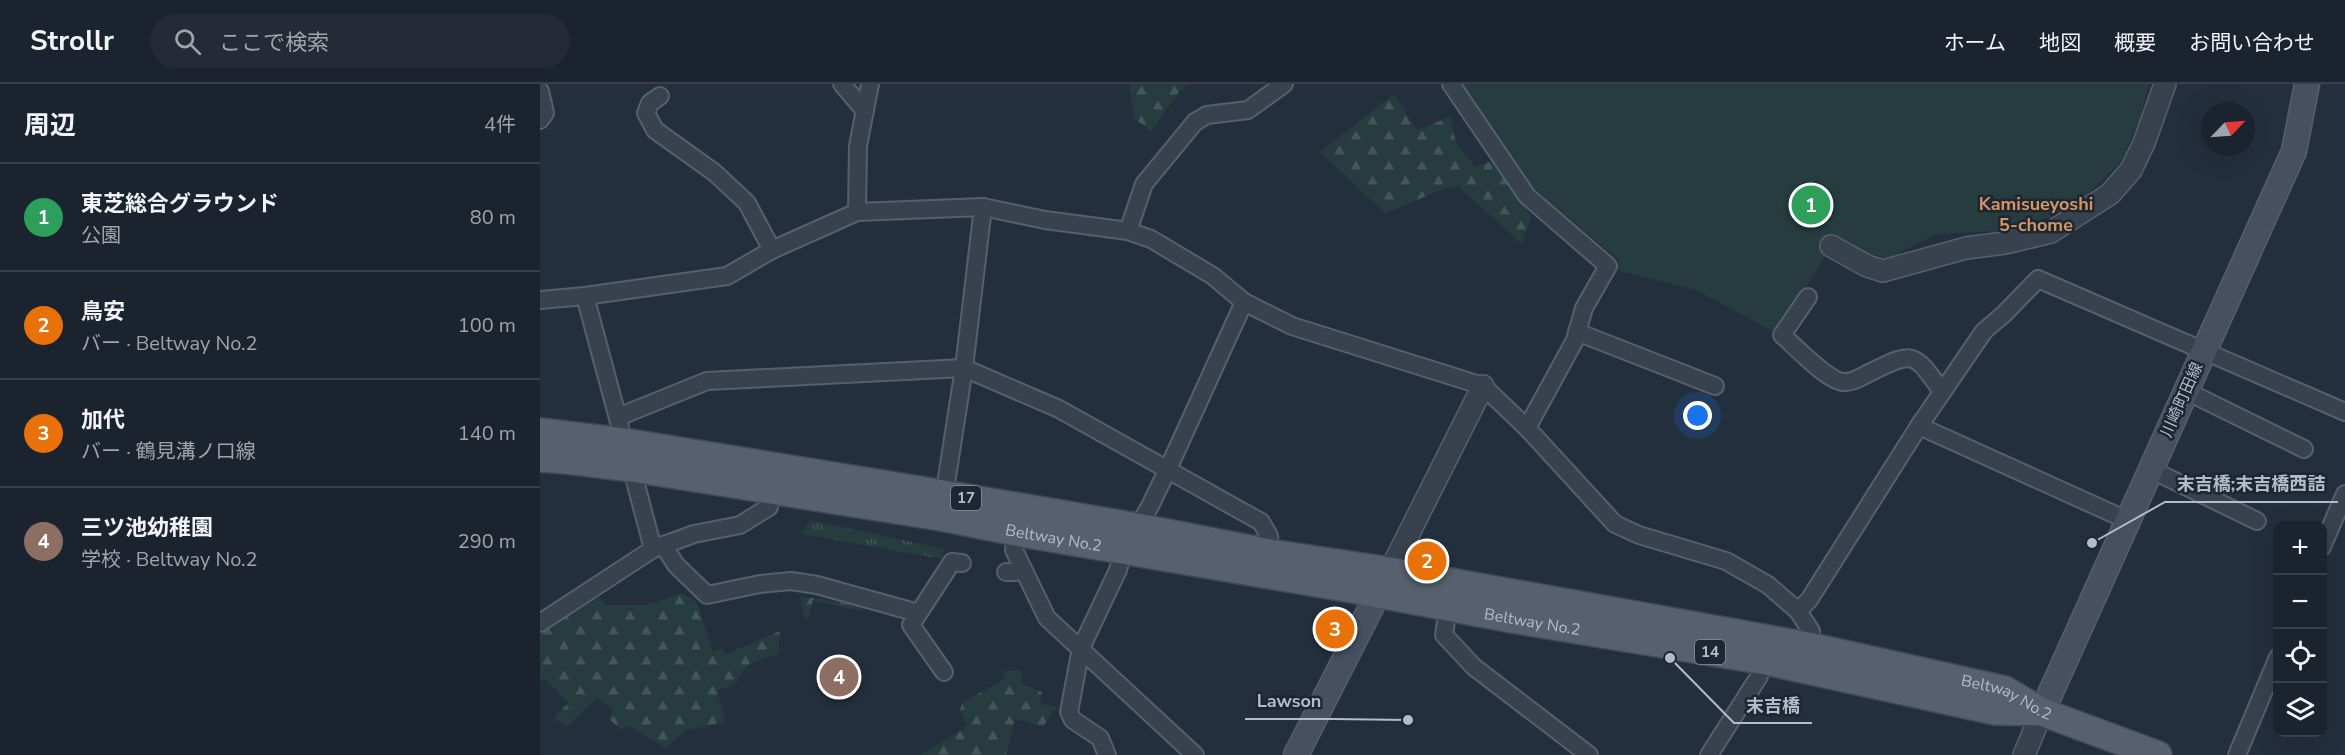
<!DOCTYPE html>
<html lang="ja">
<meta charset="utf-8">
<style>
:root{--surface:#1b232e;--page:#242b36;--text:#f1f3f6;--muted:#a0a4aa;--line:#39404a;--accent:#bca0f2}
body{margin:0;font-family:"Nunito Sans","Noto Sans JP",sans-serif;background:var(--page);color:var(--text)}
.controls{position:absolute;right:18px;bottom:18px;display:grid;overflow:hidden;border-radius:12px;box-shadow:0 6px 24px #0002}
.controls button{width:54px;height:54px;display:grid;place-items:center;padding:0;border:0;border-bottom:2px solid var(--line);background:var(--surface);color:var(--text);font:30px sans-serif}
.compass{position:absolute;left:1661px;top:18px;width:54px;height:54px;border-radius:50%;background:var(--surface);box-shadow:0 6px 24px #0002;rotate:65deg}
.you{position:absolute;left:1158px;top:332px;width:21px;height:21px;margin:-15px;border:4px solid #fff;border-radius:50%;background:#1a73e8;box-shadow:0 0 0 9px #1a73e833}
.badge{display:grid;place-items:center;width:39px;height:39px;border-radius:50%;background:var(--accent);color:#fff;font-size:20px;font-weight:700}
.pin{position:absolute;translate:-50% -50%;border:3px solid #fff;box-shadow:0 2px 6px #0006}
.list{margin:0;padding:0;list-style:none}
h2{display:flex;justify-content:space-between;align-items:center;height:78px;margin:0;padding:0 24px;font-size:26px}
h2 small{font-size:20px;font-weight:400;color:var(--muted)}
.list li{display:grid;grid-template-columns:39px 1fr auto;gap:18px;align-items:center;box-sizing:border-box;height:108px;padding:0 24px;border-top:2px solid var(--line)}
.list b{display:block;font-size:22px;white-space:nowrap}
.list p{margin:0;font-size:20px;white-space:nowrap;color:var(--muted)}
.list em{font-size:20px;font-style:normal;color:var(--muted)}
.icon{flex:none;width:33px;height:33px;fill:none;stroke:currentColor;stroke-width:2;stroke-linecap:round;stroke-linejoin:round}
.map{position:relative;flex:none;width:1805px;height:671px;overflow:hidden}
header{display:flex;align-items:center;gap:36px;box-sizing:border-box;height:84px;padding:0 30px;background:var(--surface);border-bottom:2px solid var(--line)}
header strong{font-size:28px}
nav{display:flex;gap:33px;margin-inline-start:auto;font-size:21px}
.search{width:420px;height:54px;background:var(--page);display:flex;align-items:center;gap:15px;box-sizing:border-box;padding:0 21px;border-radius:33px;color:var(--muted);font-size:22px}
main{display:flex}
aside{flex:1;background:var(--surface)}
.map>svg:first-child{display:block}
.grass{fill:url(#grass-tufts)}
.forest{fill:url(#forest-firs)}
.green{fill:#263c3f}
.lines{fill:none;stroke-linecap:round;stroke-linejoin:round}
.minor-casing{stroke:#565f6c;stroke-width:20}
.tertiary-casing{stroke:#565f6c;stroke-width:24}
.secondary-casing{stroke:#565f6c;stroke-width:27}
.primary-casing{stroke:#414a57;stroke-width:30}
.minor{stroke:#38414e;stroke-width:16}
.tertiary{stroke:#38414e;stroke-width:21}
.secondary{stroke:#465061;stroke-width:24}
.primary{stroke:#56606e;stroke-width:27}
.labels{text-anchor:middle;dominant-baseline:central;stroke-width:5;stroke-linejoin:round;paint-order:stroke}
.shield{fill:#1d2633;stroke:#878f9c;stroke-width:1.5}
.shield-label{font-size:15px;font-weight:bold;fill:#b4bcc9}
.street-label{font-size:16px;fill:#b4bcc9;stroke:#1d2633}
.neighbourhood-label{font-size:18px;font-weight:bold;fill:#d59563;stroke:#1d2633}
.leader{fill:none;stroke:#b4bcc9;stroke-width:2}
.callout-dot{fill:#b4bcc9;stroke:#1d2633;stroke-width:2}
.callout-label{font-size:18px;text-anchor:middle;font-weight:bold;fill:#b4bcc9;stroke:#1d2633;stroke-width:5;stroke-linejoin:round;paint-order:stroke}
</style>
<header>
<strong>Strollr</strong>
<div class="search"><svg class="icon" aria-label="search" viewBox="0 0 24 24"><circle cx="10" cy="10" r="6"/><path d="M15 15l6 6"/></svg>ここで検索</div>
<nav><a>ホーム</a><a>地図</a><a>概要</a><a>お問い合わせ</a></nav>
</header>
<main>
<aside>
<h2>周辺<small>4件</small></h2>
<ul class="list">
<li><span class="badge" style="background:#2e9e5b">1</span><div><b>東芝総合グラウンド</b><p>公園</p></div><em>80 m</em></li>
<li><span class="badge" style="background:#e8710a">2</span><div><b>鳥安</b><p>バー · Beltway No.2</p></div><em>100 m</em></li>
<li><span class="badge" style="background:#e8710a">3</span><div><b>加代</b><p>バー · 鶴見溝ノ口線</p></div><em>140 m</em></li>
<li><span class="badge" style="background:#8d6e63">4</span><div><b>三ツ池幼稚園</b><p>学校 · Beltway No.2</p></div><em>290 m</em></li>
</ul>
</aside>
<div class="map">
<svg width="1805" height="671" viewBox="0 0 1805 671">
<defs>
<pattern id="grass-tufts" width="24" height="20" patternUnits="userSpaceOnUse" patternTransform="scale(1.5)"><rect width="24" height="20" fill="#263c3f"/><path d="M3 7l-1-3M5 7V3M7 7l1-3M15 17l-1-3M17 17v-4M19 17l1-3" fill="none" stroke="#435659"/></pattern>
<pattern id="forest-firs" width="22" height="20" patternUnits="userSpaceOnUse" patternTransform="scale(1.5)"><rect width="22" height="20" fill="#263c3f"/><path d="M5 1l3.5 6h-7zM16 11l3.5 6h-7z" fill="#435659"/></pattern>
</defs>
<rect width="100%" height="100%" fill="#242f3e"/>
<path class="grass" d="M 270,436 L 404,465 L 402,475 L 261,450 Z"/>
<g class="forest">
<path d="M 589,0 L 648,0 L 638,9 L 611,48 L 594,34 Z"/>
<path d="M 854,10 L 877,46 L 910,33 L 916,59 L 935,83 L 954,76 L 991,132 L 982,160 L 918,102 L 901,106 L 845,129 L 780,68 Z"/>
<path d="M 141,509 L 157,518 L 173,568 L 181,564 L 186,570 L 240,547 L 238,570 L 209,580 L 193,602 L 177,606 L 185,638 L 147,646 L 126,664 L 89,642 L 81,646 L 69,635 L 73,626 L 57,613 L 27,643 L 14,634 L 28,619 L 6,595 L 0,598 L 0,550 L 57,511 L 65,521 L 108,521 Z"/>
<path d="M 260,512 L 322,522 L 320,527 L 273,516 L 269,533 L 264,535 Z"/>
<path d="M 481,586 L 482,600 L 502,608 L 500,619 L 516,623 L 503,643 L 475,635 L 466,671 L 380,671 L 428,642 L 420,626 L 422,619 L 464,595 L 463,587 Z"/>
</g>
<path class="green" d="M 923,0 L 1609,0 L 1599,37 L 1581,78 L 1548,110 L 1510,133 L 1467,147 L 1397,150 L 1349,174 L 1320,169 L 1296,154 L 1238,250 L 1156,206 L 1075,186 L 1079,176 L 990,101 Z"/>
<g class="lines">
<defs>
<g id="minor">
<path d="M 302,0 L 325,27"/>
<path d="M 911,0 L 987,112 L 1068,182 L 1044,224 L 1035,256 L 987,344"/>
<path d="M 0,7 L 5,29 L 0,36"/>
<path d="M 120,12 L 110,19 L 106,29 L 115,46 L 175,89 L 207,119 L 232,166"/>
<path d="M 317,128 L 318,62 L 330,0"/>
<path d="M 588,147 L 604,100 L 655,38 L 667,31 L 708,26 L 744,0"/>
<path d="M 45,212 L 80,342"/>
<path d="M 1268,213 L 1242,251 C 1255,262 1289,299 1305,298 C 1313,298 1321,293 1327,290 C 1372,268 1373,265 1402,308"/>
<path d="M 0,216 L 45,212 L 187,192 L 232,166 L 317,128 L 443,123 L 505,136 L 588,147 L 611,155 L 673,192 L 704,218 L 752,242 L 943,302 L 987,344 L 1075,440 L 1099,451 L 1186,477 L 1228,501 L 1258,527 L 1271,547 L 1268,562"/>
<path d="M 1037,248 L 1175,302"/>
<path d="M 1646,307 L 1764,365"/>
<path d="M 78,333 L 167,297 L 424,284 L 519,325 L 721,438 L 729,452 L 730,469"/>
<path d="M 1379,342 L 1589,437"/>
<path d="M 90,378 L 113,465"/>
<path d="M 1612,386 L 1717,437"/>
<path d="M 403,419 L 424,284 L 443,123"/>
<path d="M 476,448 L 474,466 L 507,534 L 655,671"/>
<path d="M 123,461 L 136,481 L 167,511 L 220,500 L 251,497 L 277,501 L 378,529"/>
<path d="M 1782,463 L 1805,410"/>
<path d="M 466,488 L 475,488 L 482,485"/>
<path d="M 908,523 L 904,551 L 934,583 L 1049,671"/>
<path d="M 1258,527 L 1269,516 L 1379,342 L 1444,247 L 1464,230 L 1498,195 L 1805,328"/>
<path d="M 0,539 L 113,465 L 154,450 L 200,441 L 229,423 L 231,406"/>
<path d="M 404,588 L 371,541 L 412,478 L 422,479"/>
<path d="M 567,671 L 560,654 L 533,636 L 529,628 L 541,564 L 578,486 L 584,465 L 609,424 L 628,385 L 704,218"/>
<path d="M 1169,671 L 1218,594 L 1226,577"/>
<path d="M 1697,671 L 1738,573"/>
</g>
<g id="tertiary">
<path d="M 1291,162 L 1327,182 L 1343,187 L 1426,164 L 1465,159 L 1511,148 L 1570,110 L 1591,86 L 1604,59 L 1625,0"/>
<path d="M 850,487 L 943,302"/>
<path d="M 1484,671 L 1502,628"/>
</g>
<g id="secondary">
<path d="M 1502,628 L 1754,67 L 1767,0"/>
<path d="M 756,671 L 846,494"/>
</g>
<g id="primary">
<path id="s1" d="M 0,348 L 84,358 L 404,410 L 597,443 L 730,469 L 850,487 L 1268,562 L 1465,606 L 1502,628 L 1618,671"/>
<path id="s2" d="M 0,374 L 27,376 L 92,384 L 401,433 L 476,448 L 812,505 L 972,535 L 1226,577 L 1455,627 L 1501,628"/>
</g>
</defs>
<use href="#minor" class="minor-casing"/>
<use href="#tertiary" class="tertiary-casing"/>
<use href="#secondary" class="secondary-casing"/>
<use href="#primary" class="primary-casing"/>
<use href="#minor" class="minor"/>
<use href="#tertiary" class="tertiary"/>
<use href="#secondary" class="secondary"/>
<use href="#primary" class="primary"/>
</g>
<g class="labels">
<g class="shield">
<rect x="411" y="402" width="30" height="24" rx="4.5"/>
<rect x="1155" y="556" width="30" height="24" rx="4.5"/>
</g>
<g class="shield-label">
<text x="426" y="414">17</text>
<text x="1170" y="568">14</text>
</g>
<g class="street-label">
<text transform="translate(1642 316) rotate(-66)">川崎町田線</text>
<text stroke="none"><textPath href="#s2" startOffset="520">Beltway No.2</textPath></text>
<text stroke="none"><textPath href="#s2" startOffset="1006">Beltway No.2</textPath></text>
<text stroke="none"><textPath href="#s1" startOffset="1492">Beltway No.2</textPath></text>
</g>
<g class="neighbourhood-label">
<text x="1496" y="120">Kamisueyoshi<tspan x="1496" dy="21">5-chome</tspan></text>
</g>
</g>
<path class="leader" d="M1552 459L1625 418H1798M868 636L794 635H705M1130 574L1194 639H1272"/>
<g class="callout-dot">
<circle cx="1552" cy="459" r="6"/>
<circle cx="868" cy="636" r="6"/>
<circle cx="1130" cy="574" r="6"/>
</g>
<g class="callout-label">
<text x="1711" y="406">末吉橋;末吉橋西詰</text>
<text x="749" y="623">Lawson</text>
<text x="1233" y="628">末吉橋</text>
</g>
</svg>
<div class="controls">
<button>+</button>
<button>−</button>
<button><svg class="icon" aria-label="locate" viewBox="0 0 24 24"><circle cx="12" cy="12" r="6"/><path d="M12 2v4M12 18v4M2 12h4M18 12h4"/></svg></button>
<button><svg class="icon" aria-label="layers" viewBox="0 0 24 24"><path d="M12 4l9 5-9 5-9-5zM3 14l9 5 9-5"/></svg></button>
</div>
<svg class="compass" viewBox="-18 -18 36 36"><path d="M0-13l5 13h-10z" fill="#e53935"/><path d="M0 13l5-13h-10z" fill="#a0a4aa"/></svg>
<div class="you"></div>
<div class="pin badge" style="left:1271px;top:121px;background:#2e9e5b">1</div>
<div class="pin badge" style="left:887px;top:477px;background:#e8710a">2</div>
<div class="pin badge" style="left:795px;top:545px;background:#e8710a">3</div>
<div class="pin badge" style="left:299px;top:593px;background:#8d6e63">4</div>
</div>
</main>
